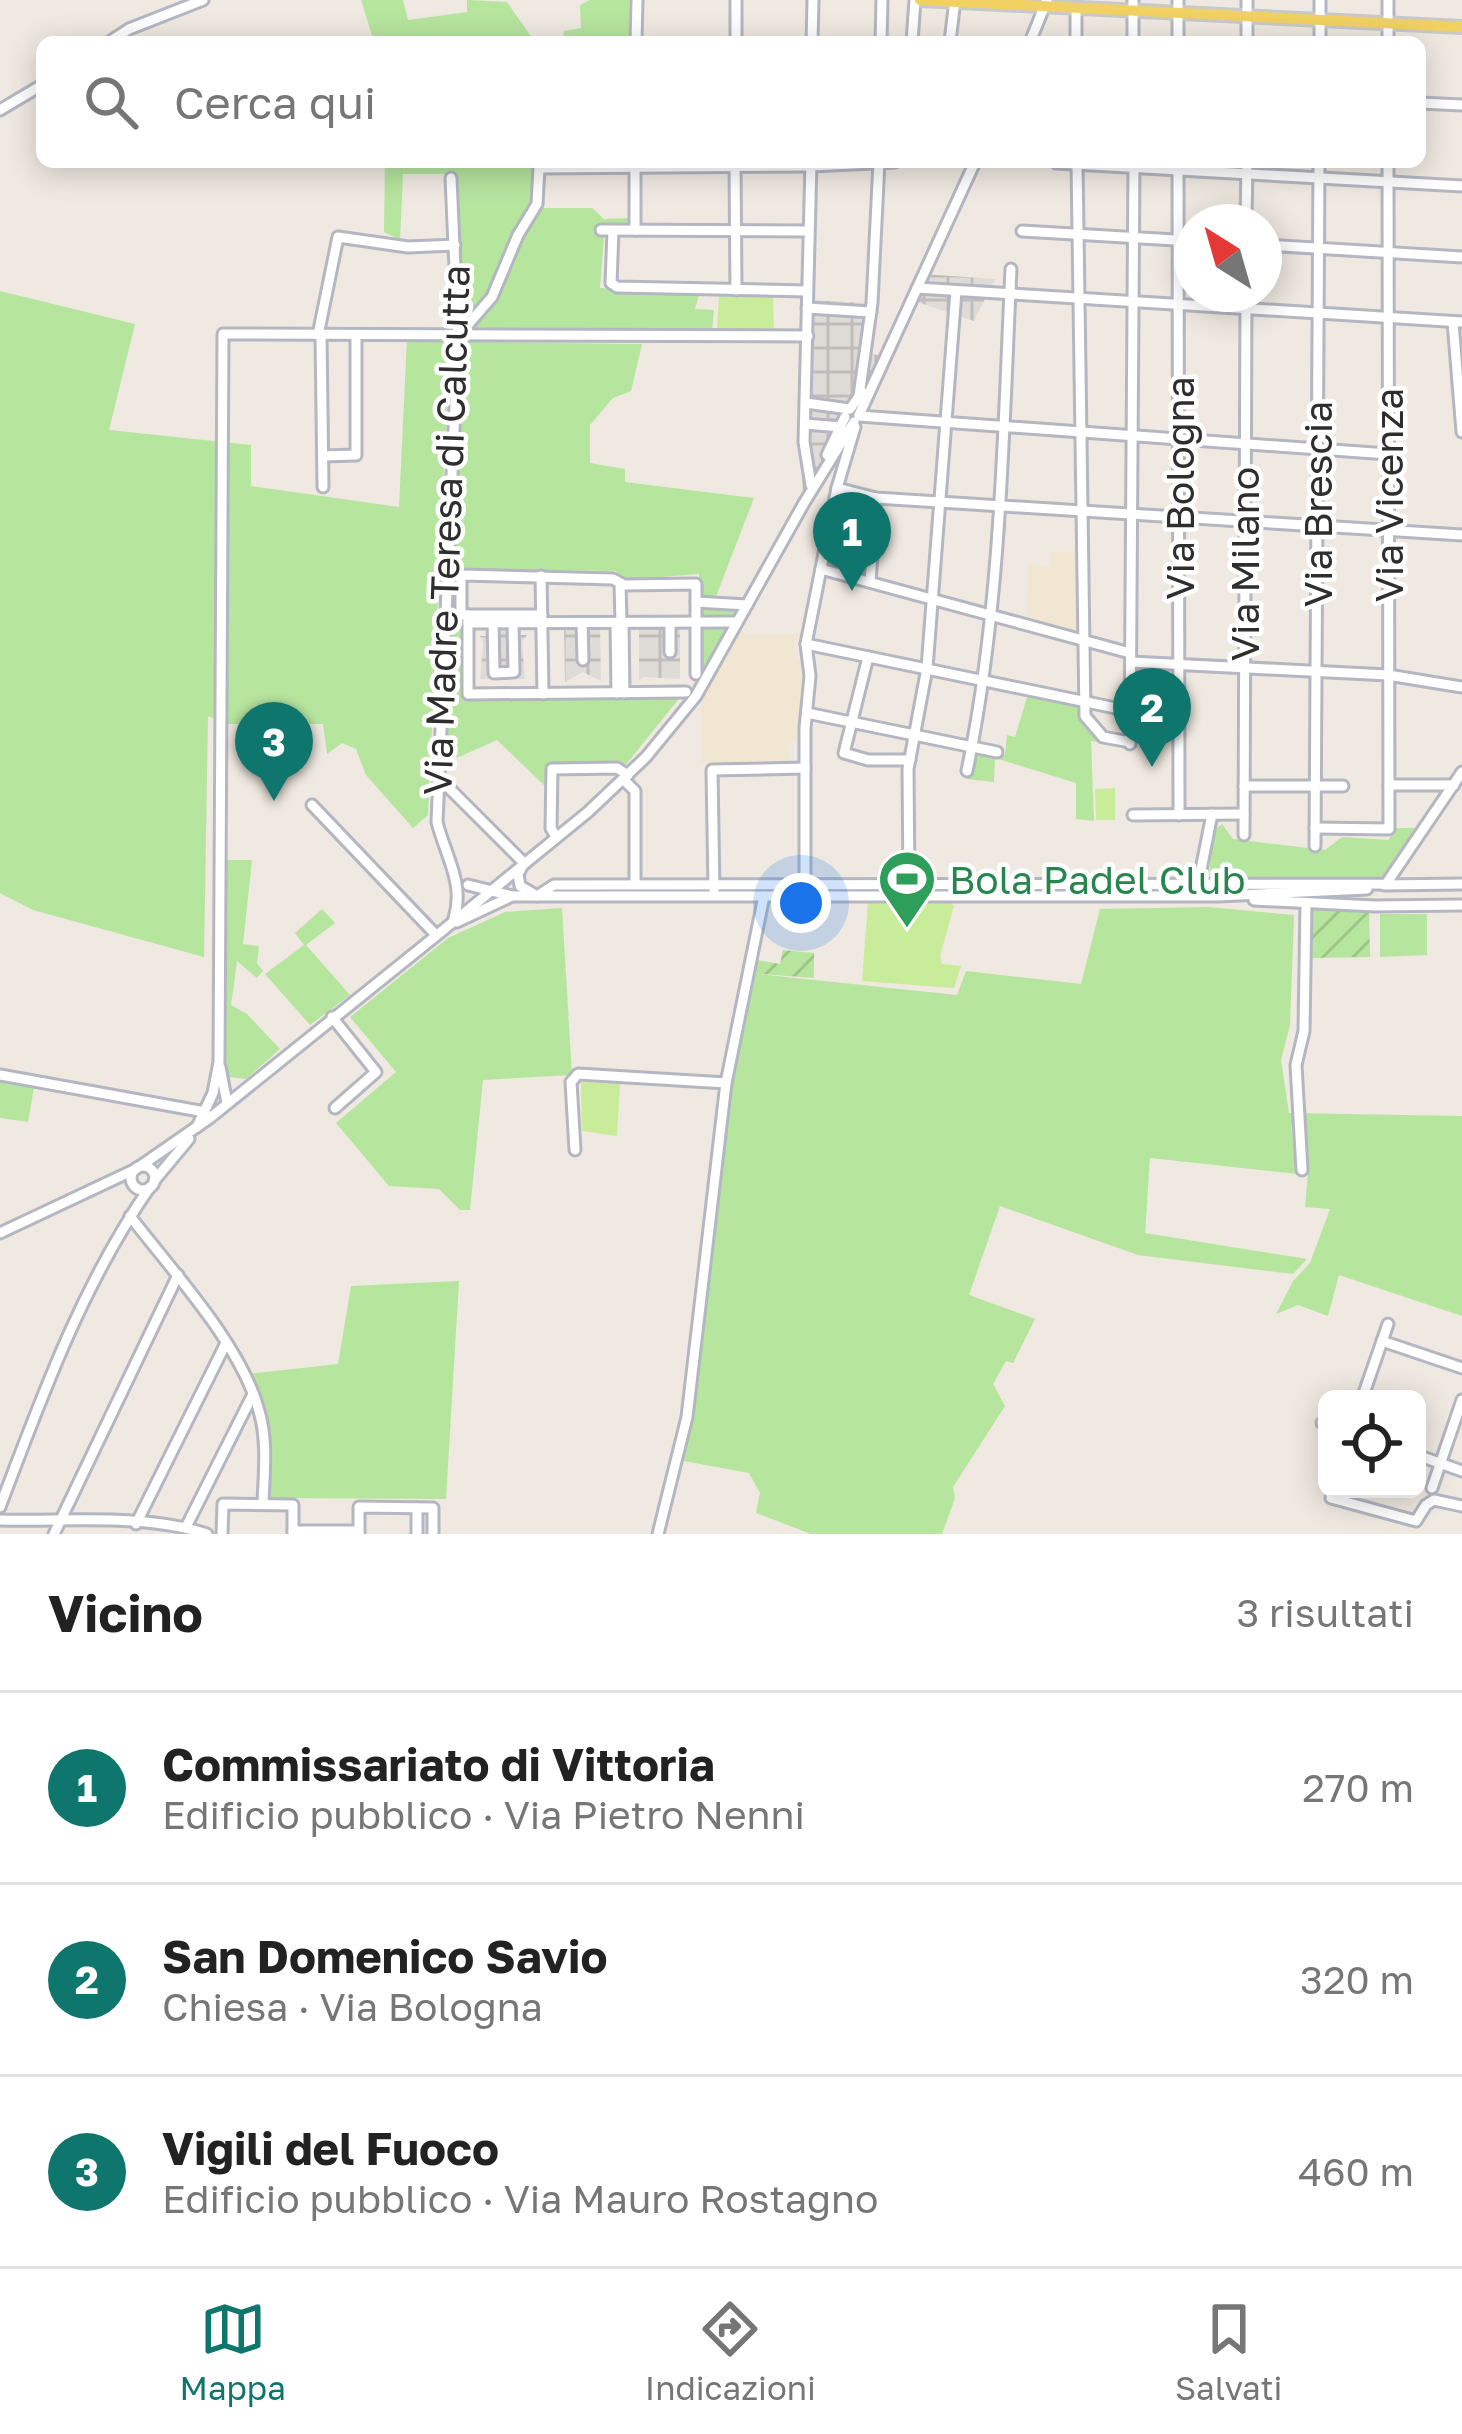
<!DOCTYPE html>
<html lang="it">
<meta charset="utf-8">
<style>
:root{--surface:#fff;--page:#f2f2f2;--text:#222;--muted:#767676;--line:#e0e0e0;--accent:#0f766e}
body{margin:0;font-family:"Golos Text",sans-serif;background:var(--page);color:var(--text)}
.controls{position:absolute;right:36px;bottom:36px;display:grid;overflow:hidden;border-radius:18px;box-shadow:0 6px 30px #0003}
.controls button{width:108px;height:108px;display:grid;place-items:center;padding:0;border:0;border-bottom:3px solid var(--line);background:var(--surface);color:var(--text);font:60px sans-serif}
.compass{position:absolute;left:1174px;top:204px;width:108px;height:108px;border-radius:50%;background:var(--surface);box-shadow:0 6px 30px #0003;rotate:323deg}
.you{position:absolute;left:801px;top:903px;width:42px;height:42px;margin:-30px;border:9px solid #fff;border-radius:50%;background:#1a73e8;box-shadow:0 0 0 18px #1a73e833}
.badge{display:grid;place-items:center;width:78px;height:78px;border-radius:50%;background:var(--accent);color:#fff;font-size:39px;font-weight:700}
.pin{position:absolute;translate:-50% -99px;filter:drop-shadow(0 3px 6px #0008)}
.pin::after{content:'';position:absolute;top:63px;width:42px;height:36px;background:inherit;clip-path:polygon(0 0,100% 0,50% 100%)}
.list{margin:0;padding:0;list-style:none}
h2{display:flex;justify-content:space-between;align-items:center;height:156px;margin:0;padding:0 48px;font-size:51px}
h2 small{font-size:39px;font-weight:400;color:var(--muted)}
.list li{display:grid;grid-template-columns:78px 1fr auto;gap:36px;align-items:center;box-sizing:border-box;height:192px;padding:0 48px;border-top:3px solid var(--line)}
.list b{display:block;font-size:45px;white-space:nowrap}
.list p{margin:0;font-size:39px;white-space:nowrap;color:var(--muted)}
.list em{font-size:39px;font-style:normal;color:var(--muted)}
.icon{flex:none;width:66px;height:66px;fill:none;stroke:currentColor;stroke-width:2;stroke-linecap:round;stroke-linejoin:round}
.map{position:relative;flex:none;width:1462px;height:1534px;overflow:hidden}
.search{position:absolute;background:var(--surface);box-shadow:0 6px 30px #0003;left:36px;right:36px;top:36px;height:132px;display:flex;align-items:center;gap:30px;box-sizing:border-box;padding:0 42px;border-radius:18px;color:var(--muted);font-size:45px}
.sheet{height:732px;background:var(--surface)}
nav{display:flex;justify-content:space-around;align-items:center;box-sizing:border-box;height:168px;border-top:3px solid var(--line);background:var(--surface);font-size:33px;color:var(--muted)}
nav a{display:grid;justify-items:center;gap:6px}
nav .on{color:var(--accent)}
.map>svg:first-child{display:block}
.education{fill:#f0e6d1}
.grass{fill:#b6e59e}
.garden{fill:url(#garden-furrows)}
.pitch{fill:#c9ec9a}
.plaza{fill:url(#plaza-grid)}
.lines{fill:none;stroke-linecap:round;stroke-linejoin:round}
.minor-casing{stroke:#b4b7c1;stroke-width:15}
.major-casing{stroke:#c9c9c9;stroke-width:16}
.minor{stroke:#fff;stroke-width:9}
.major{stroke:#f2d163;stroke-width:10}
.labels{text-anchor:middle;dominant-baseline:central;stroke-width:9;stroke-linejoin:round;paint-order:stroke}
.street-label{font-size:39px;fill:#2e2e2e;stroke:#fff}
.leisure-label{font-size:39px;fill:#27864d;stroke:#fff;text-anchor:start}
</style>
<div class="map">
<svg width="1462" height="1534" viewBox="0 0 1462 1534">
<defs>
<pattern id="garden-furrows" width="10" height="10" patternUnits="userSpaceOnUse" patternTransform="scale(3)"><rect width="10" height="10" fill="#b6e59e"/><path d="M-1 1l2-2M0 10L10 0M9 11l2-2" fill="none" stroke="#9dc588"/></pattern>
<pattern id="plaza-grid" width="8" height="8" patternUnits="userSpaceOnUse" patternTransform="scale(3)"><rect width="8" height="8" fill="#dfdcd8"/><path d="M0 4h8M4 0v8" fill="none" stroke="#c0bdba"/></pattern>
</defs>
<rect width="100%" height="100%" fill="#efe9e1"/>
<g class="education">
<path d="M 1049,552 L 1077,553 L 1079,635 L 1027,619 L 1028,563 L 1049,568 Z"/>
<path d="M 737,634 L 803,634 L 794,640 L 794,654 L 801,663 L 800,673 L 804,674 L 801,720 L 797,735 L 786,748 L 792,763 L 701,763 L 701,698 Z"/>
</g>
<g class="grass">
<path d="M 361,0 L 403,0 L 408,20 L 467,12 L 467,0 L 507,2 L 535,42 L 374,42 Z"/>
<path d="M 590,0 L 629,0 L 629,42 L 562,42 L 564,31 L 581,28 L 580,5 Z"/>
<path d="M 385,162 L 552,162 L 541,163 L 540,208 L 592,208 L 604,219 L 628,218 L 627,225 L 599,224 L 593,232 L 604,236 L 600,288 L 699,295 L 695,309 L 714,310 L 712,330 L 468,332 L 462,327 L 455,174 L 403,174 L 400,240 L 384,232 Z"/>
<path d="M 0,291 L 135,324 L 109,430 L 251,445 L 251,486 L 399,507 L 407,339 L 450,340 L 428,815 L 413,828 L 366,775 L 356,749 L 342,743 L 327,754 L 323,724 L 226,724 L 208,716 L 204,957 L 33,910 L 0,893 Z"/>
<path d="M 462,342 L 642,344 L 631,391 L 613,398 L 590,425 L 590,463 L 625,469 L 625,482 L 754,498 L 715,599 L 700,598 L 699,574 L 623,580 L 616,571 L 455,569 Z"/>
<path d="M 697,603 L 744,606 L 697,689 Z"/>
<path d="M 451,618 L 463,619 L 463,698 L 682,695 L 624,767 L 616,763 L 551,764 L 548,789 L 497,740 L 459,757 L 445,756 Z"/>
<path d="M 1028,694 L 1075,704 L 1089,729 L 1110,744 L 1091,741 L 1094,821 L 1076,819 L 1076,783 L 995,758 L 994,782 L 967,779 L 973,748 L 1005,755 L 1007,735 L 1015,737 Z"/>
<path d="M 1222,824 L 1233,839 L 1325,850 L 1342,837 L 1389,840 L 1394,828 L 1419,828 L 1384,879 L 1378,881 L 1209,879 L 1212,833 Z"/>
<path d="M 225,860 L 252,860 L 243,944 L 259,946 L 257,963 L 263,971 L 257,978 L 237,961 L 231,1005 L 247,1014 L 280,1049 L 246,1079 L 229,1077 L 222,1062 Z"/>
<path d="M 1209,907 L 1294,915 L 1290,1025 L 1281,1060 L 1289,1113 L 1462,1116 L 1462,1316 L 1339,1275 L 1328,1316 L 1298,1305 L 1276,1314 L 1293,1281 L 1310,1263 L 1330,1209 L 1305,1207 L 1308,1174 L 1291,1124 L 1298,1174 L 1150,1158 L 1145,1233 L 1307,1259 L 1293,1274 L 1138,1255 L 1000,1206 L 969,1295 L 1035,1319 L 1013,1363 L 1006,1361 L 993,1384 L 1005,1406 L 953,1487 L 955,1498 L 942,1534 L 811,1534 L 756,1513 L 760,1493 L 749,1473 L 684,1461 C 711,1299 720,1135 749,973 L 957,995 L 966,971 L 1081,984 L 1100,909 Z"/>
<path d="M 562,908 L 572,1075 L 483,1080 L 470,1210 L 460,1210 L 439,1189 L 389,1186 L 336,1123 L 396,1072 L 350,1017 L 448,938 L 505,912 Z"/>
<path d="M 322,909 L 335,923 L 306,945 L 350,995 L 310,1025 L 265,974 L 304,945 L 295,933 Z"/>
<path d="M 1380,914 L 1427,914 L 1427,955 L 1380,957 Z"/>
<path d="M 0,1080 L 34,1087 L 28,1122 L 0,1118 Z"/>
<path d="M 459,1281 L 446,1499 L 268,1498 L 267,1413 L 248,1374 L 338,1364 L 351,1286 Z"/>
</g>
<g class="garden">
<path d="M 1314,909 L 1369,910 L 1370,957 L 1309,958 L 1310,911 Z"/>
<path d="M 783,950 L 814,953 L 814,978 L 749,973 L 752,959 L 780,964 Z"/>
</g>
<g class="pitch">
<path d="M 719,295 L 773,296 L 774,330 L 717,330 Z"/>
<path d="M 1115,788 L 1115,820 L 1096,820 L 1095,789 Z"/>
<path d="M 868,902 L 950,902 L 954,906 L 940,956 L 942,964 L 961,966 L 954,988 L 862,981 Z"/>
<path d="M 581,1082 L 620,1084 L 617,1136 L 582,1131 Z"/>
</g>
<g class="plaza">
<path d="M 923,274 L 995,279 L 974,321 L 911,300 Z"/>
<path d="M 802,300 L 872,303 L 864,351 L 884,357 L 859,413 L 804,503 L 798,437 Z"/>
<path d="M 486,623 L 519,623 L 519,635 L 527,635 L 522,642 L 525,679 L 480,679 L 483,643 L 480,636 L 486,636 Z"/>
<path d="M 564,623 L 600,623 L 601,681 L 583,672 L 565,682 Z"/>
<path d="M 639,623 L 680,623 L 680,679 L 644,677 L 639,680 Z"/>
</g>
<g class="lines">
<defs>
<g id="minor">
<path d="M 1133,0 L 1133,42"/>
<path d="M 1076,8 L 1076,42"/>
<path d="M 109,42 L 129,29 L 203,0"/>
<path d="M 636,42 L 637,0"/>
<path d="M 736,42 L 736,0"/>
<path d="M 812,42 L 813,0"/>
<path d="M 881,42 L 882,0"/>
<path d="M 912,42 L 915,0"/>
<path d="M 950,42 L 955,0"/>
<path d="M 1030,42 L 1047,0"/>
<path d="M 1178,42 L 1178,0"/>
<path d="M 1247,42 L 1247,0"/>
<path d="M 1320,42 L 1320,0"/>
<path d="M 1388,42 L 1388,0"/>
<path d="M 1420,103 L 1462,105"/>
<path d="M 0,110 L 42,85"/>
<path d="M 735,162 L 736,290"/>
<path d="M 811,162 L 804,442 L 811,485"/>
<path d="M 1077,162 L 1085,716 L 1103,737 L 1130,742"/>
<path d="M 1178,162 L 1179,815"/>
<path d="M 1056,163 L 1462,186"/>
<path d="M 451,178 L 458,336 L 437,822 C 445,855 465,883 454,918"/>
<path d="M 1246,222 L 1247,162"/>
<path d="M 601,230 L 808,231"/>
<path d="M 635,230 L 635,162"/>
<path d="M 613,231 L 611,283 L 617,287 L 807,291"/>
<path d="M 1022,231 L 1192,241"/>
<path d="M 1264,245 L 1462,257"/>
<path d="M 917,288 L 1462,322"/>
<path d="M 807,308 L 871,312"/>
<path d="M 1453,322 L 1462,432"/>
<path d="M 318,335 L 338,237 L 408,247 L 455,245"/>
<path d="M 321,335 L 323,487"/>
<path d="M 458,336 L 492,297 L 518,235 L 537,204 L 539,168 L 811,166 L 895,162"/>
<path d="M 859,396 L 872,303 L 879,162"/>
<path d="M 806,403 L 849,409"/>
<path d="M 850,409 L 862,392"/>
<path d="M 859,415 L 975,162"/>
<path d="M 859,416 L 1388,454"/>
<path d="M 805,424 L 841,427"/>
<path d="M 827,455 L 845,417"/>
<path d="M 323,456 L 356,455 L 356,335"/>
<path d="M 837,488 L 876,498 L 1462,535"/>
<path d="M 821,569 L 1130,653"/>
<path d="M 541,576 L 543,694"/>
<path d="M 870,582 L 876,498"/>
<path d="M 620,583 L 621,623"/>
<path d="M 696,602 L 747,605"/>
<path d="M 468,615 L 468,694 L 686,692"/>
<path d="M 542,615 L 461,615 L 461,575 L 613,579 L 624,585 L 696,584 L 696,674"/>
<path d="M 493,620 L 494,673 L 514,672 L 513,623"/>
<path d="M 468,623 L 737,622"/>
<path d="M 582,623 L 583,660"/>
<path d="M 616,623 L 617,693"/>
<path d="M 623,623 L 624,693"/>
<path d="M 670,623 L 670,652"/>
<path d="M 806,644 L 1130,711"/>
<path d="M 868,657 L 844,753 L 868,760 L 910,760"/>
<path d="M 1131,662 L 1388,675 L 1462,687"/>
<path d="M 807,713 L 997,752"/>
<path d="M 1130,744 L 1134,162"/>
<path d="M 967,771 C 1001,607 1003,436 1011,269"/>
<path d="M 439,778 L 524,863 L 518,874 L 520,886 L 537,896 L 554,885 L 1386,884 L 1462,772"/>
<path d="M 624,780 L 635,791 L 635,884"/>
<path d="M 1389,785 L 1454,785"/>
<path d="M 1244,786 L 1343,786"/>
<path d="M 312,805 L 436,935"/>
<path d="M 1133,815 L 1244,814"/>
<path d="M 1315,828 L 1389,829 L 1388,162"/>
<path d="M 1244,835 L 1246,294"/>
<path d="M 556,837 L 551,828 L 552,769 L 617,768 L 628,775"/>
<path d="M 1315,846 L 1319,162"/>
<path d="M 805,883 L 805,728 L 810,676 L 806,644 L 837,488 L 855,427"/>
<path d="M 468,885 L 512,896 L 1218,896 L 1367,889"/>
<path d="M 909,885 L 908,769 L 927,668 L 956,291"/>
<path d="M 1198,885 L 1212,814"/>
<path d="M 1384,885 L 1462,884"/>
<path d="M 714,890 L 712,770 L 805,768"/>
<path d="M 1254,900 L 1375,906 L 1462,905"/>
<path d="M 457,922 L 512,896"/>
<path d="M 332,1017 L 376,1072 L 335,1108"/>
<path d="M 220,1067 L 227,1103"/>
<path d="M 0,1075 L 205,1112"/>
<path d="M 197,1127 L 213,1093 L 219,1062 L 223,334 L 808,336"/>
<path d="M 575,1150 L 571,1082 L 578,1074 L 726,1083"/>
<circle cx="143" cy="1178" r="12"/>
<path d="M 139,1167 L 211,1117 L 442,931 L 588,812 L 646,757 L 696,696 L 804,503 L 854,422"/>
<path d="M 1302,1170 L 1296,1065 L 1304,1031 L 1306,903"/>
<path d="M 154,1181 L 189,1139"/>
<path d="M 130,1216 C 172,1271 241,1344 259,1411 C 268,1441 264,1473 263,1504"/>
<path d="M 0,1233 L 136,1169"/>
<path d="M 1382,1341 L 1462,1368"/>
<path d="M 1362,1399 L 1388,1324"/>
<path d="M 1322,1423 L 1327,1425"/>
<path d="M 1417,1455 L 1462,1471"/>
<path d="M 1432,1488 L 1462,1400"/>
<path d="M 1331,1498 L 1416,1521 L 1426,1505 L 1434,1500 L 1462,1506"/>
<path d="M 0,1507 C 42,1396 82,1285 150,1187"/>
<path d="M 417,1508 L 417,1534"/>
<path d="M 0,1520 C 66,1522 144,1513 207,1534"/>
<path d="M 136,1524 L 225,1345"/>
<path d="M 186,1527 L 253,1394"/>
<path d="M 293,1531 L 359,1531"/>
<path d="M 54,1534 L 178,1275"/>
<path d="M 222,1534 L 223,1504 L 293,1505 L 293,1534"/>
<path d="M 359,1534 L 359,1507 L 433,1508 L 433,1534"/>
<path d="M 658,1534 L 687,1417 L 726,1083 L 764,896"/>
</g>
<path id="major" d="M 920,0 L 1462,27"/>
</defs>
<use href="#minor" class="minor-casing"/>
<use href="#major" class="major-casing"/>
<use href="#minor" class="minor"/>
<use href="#major" class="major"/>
</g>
<defs>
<symbol id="stadium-pin" viewBox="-11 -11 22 30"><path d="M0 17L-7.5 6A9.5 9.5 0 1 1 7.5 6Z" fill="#2e9e5b" stroke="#fff"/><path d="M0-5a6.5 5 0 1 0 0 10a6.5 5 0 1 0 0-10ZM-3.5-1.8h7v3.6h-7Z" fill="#fff"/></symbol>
</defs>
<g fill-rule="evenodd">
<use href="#stadium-pin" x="874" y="846" width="66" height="90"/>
</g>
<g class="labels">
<g class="street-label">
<text transform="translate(1179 488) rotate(-90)">Via Bologna</text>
<text transform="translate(1388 495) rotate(-90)">Via Vicenza</text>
<text transform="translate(1317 504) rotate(-90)">Via Brescia</text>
<text transform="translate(446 530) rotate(-88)">Via Madre Teresa di Calcutta</text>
<text transform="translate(1244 564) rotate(-90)">Via Milano</text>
</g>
<g class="leisure-label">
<text x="949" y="879">Bola Padel Club</text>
</g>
</g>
</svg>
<div class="controls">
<button><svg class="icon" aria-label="locate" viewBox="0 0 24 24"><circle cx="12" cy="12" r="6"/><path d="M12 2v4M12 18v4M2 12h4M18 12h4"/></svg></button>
</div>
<svg class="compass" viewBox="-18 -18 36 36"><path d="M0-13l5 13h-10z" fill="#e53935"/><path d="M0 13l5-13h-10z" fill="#767676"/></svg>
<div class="you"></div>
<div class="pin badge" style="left:852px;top:591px">1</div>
<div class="pin badge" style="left:1152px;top:767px">2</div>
<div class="pin badge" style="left:274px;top:801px">3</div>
<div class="search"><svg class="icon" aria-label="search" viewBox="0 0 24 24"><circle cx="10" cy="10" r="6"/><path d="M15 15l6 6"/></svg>Cerca qui</div>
</div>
<section class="sheet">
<h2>Vicino<small>3 risultati</small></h2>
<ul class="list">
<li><span class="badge">1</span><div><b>Commissariato di Vittoria</b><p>Edificio pubblico · Via Pietro Nenni</p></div><em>270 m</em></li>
<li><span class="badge">2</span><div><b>San Domenico Savio</b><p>Chiesa · Via Bologna</p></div><em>320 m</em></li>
<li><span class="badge">3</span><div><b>Vigili del Fuoco</b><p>Edificio pubblico · Via Mauro Rostagno</p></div><em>460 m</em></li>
</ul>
</section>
<nav>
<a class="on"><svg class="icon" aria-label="map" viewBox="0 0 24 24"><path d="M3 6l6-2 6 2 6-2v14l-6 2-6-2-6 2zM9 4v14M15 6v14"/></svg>Mappa</a>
<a><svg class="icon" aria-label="directions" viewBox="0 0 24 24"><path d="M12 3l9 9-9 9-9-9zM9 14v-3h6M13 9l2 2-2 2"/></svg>Indicazioni</a>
<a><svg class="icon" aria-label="saved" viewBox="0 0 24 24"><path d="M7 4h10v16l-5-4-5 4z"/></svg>Salvati</a>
</nav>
